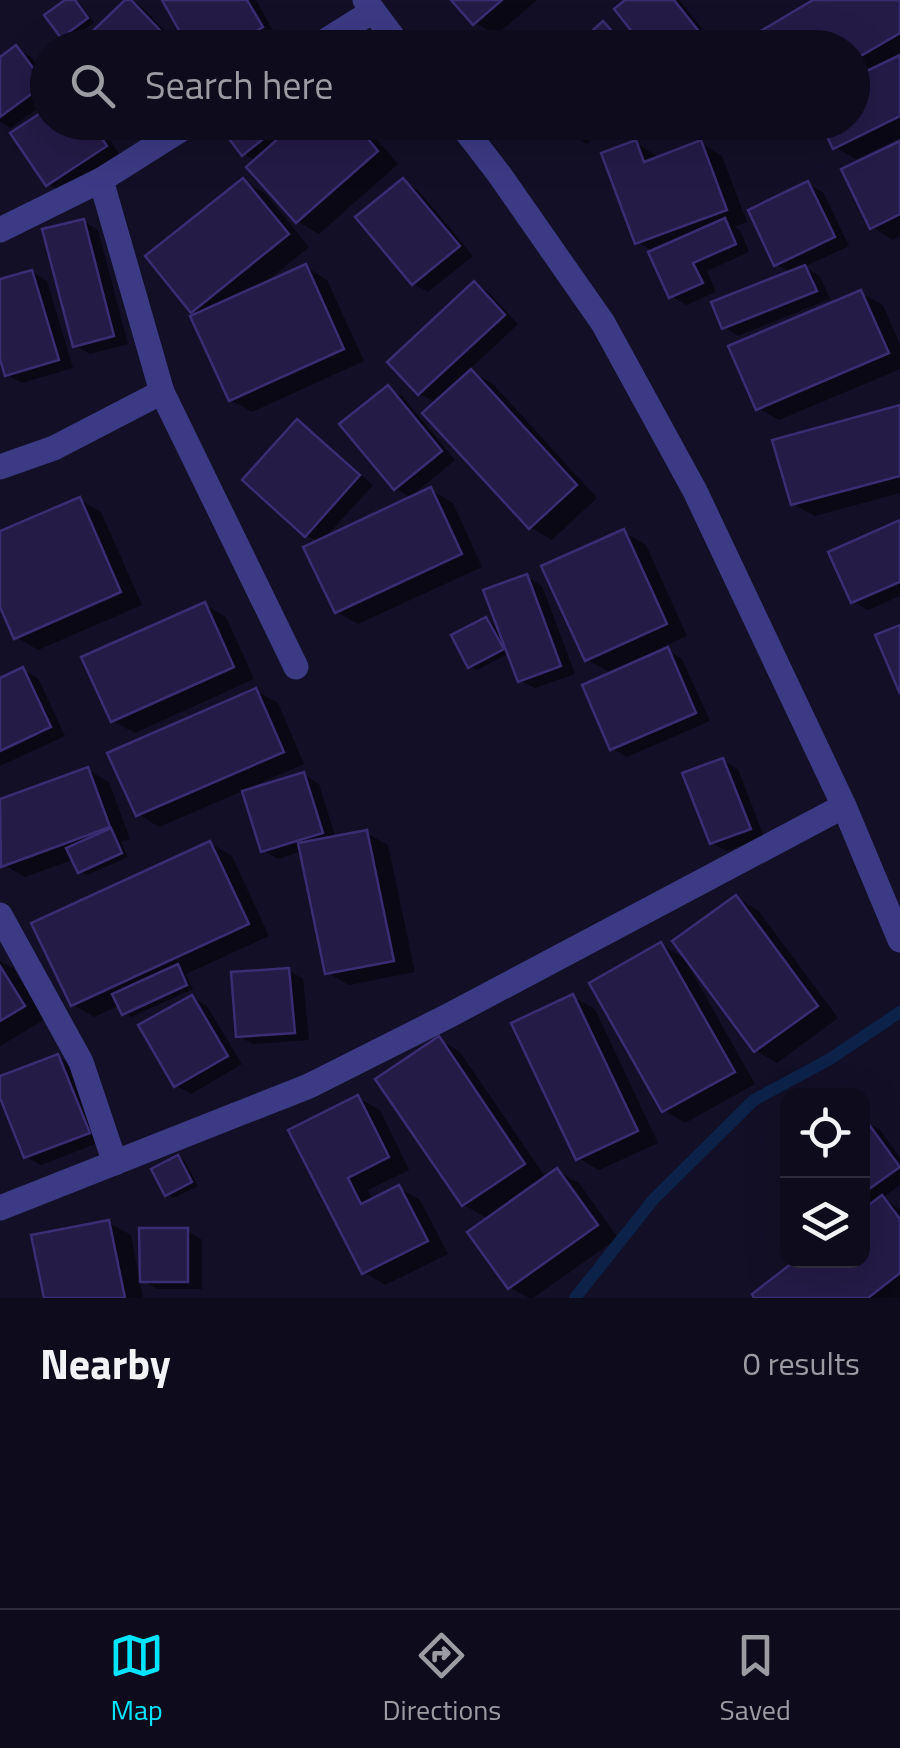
<!DOCTYPE html>
<style>
:root{--surface:#0e0b1c;--page:#171425;--text:#f1f3f6;--muted:#9b9ba3;--line:#2e2b3b;--accent:#00e5ff}
body{margin:0;font-family:"Titillium Web",sans-serif;background:var(--page);color:var(--text)}
.controls{position:absolute;right:30px;bottom:30px;display:grid;overflow:hidden;border-radius:20px;box-shadow:0 10px 40px #0002}
.controls button{width:90px;height:90px;display:grid;place-items:center;padding:0;border:0;border-bottom:2px solid var(--line);background:var(--surface);color:var(--text);font:50px sans-serif}
.list{margin:0;padding:0;list-style:none}
h2{display:flex;justify-content:space-between;align-items:center;height:130px;margin:0;padding:0 40px;font-size:42px}
h2 small{font-size:32px;font-weight:400;color:var(--muted)}
.icon{flex:none;width:55px;height:55px;fill:none;stroke:currentColor;stroke-width:2;stroke-linecap:round;stroke-linejoin:round}
.map{position:relative;flex:none;width:900px;height:1298px;overflow:hidden}
.search{position:absolute;background:var(--surface);box-shadow:0 10px 40px #0002;left:30px;right:30px;top:30px;height:110px;display:flex;align-items:center;gap:25px;box-sizing:border-box;padding:0 35px;border-radius:55px;color:var(--muted);font-size:38px}
.sheet{height:310px;background:var(--surface)}
nav{display:flex;justify-content:space-around;align-items:center;box-sizing:border-box;height:140px;border-top:2px solid var(--line);background:var(--surface);font-size:28px;color:var(--muted)}
nav a{display:grid;justify-items:center;gap:5px}
nav .on{color:var(--accent)}
.map>svg:first-child{display:block}
.shadow{fill:#0007}
.lines{fill:none;stroke-linecap:round;stroke-linejoin:round}
.stream{stroke:#0c2248;stroke-width:12}
.building{fill:#241b47;stroke:#3b2d73;stroke-width:2.5}
.minor{stroke:#3d3a85;stroke-width:25}
.tertiary{stroke:#3d3a85;stroke-width:25}
</style>
<div class="map">
<svg width="900" height="1298" viewBox="0 0 900 1298">
<rect width="100%" height="100%" fill="#130f26"/>
<g class="shadow">
<path d="M 66,0 L 79,2 L 94,23 L 69,40 L 62,36 Z"/>
<path d="M 129,0 L 143,8 L 181,48 L 79,48 Z"/>
<path d="M 165,0 L 256,0 L 276,36 L 255,48 L 192,48 Z"/>
<path d="M 455,0 L 537,0 L 496,35 L 475,23 Z"/>
<path d="M 629,0 L 679,0 L 718,48 L 648,48 Z"/>
<path d="M 818,0 L 900,0 L 900,138 L 856,159 L 835,147 L 852,122 L 852,48 Z"/>
<path d="M 604,24 L 618,32 L 632,48 L 577,48 Z"/>
<path d="M 16,48 L 31,57 L 48,79 L 48,101 L 11,128 L 0,122 L 0,60 Z"/>
<path d="M 48,122 L 98,122 L 120,155 L 63,193 L 48,184 Z"/>
<path d="M 230,122 L 362,122 L 398,164 L 319,234 L 297,221 L 257,161 L 244,154 Z"/>
<path d="M 561,122 L 611,122 L 587,144 L 572,135 Z"/>
<path d="M 636,143 L 657,156 L 658,159 L 701,143 L 722,156 L 747,222 L 734,227 L 740,230 L 749,252 L 707,271 L 716,292 L 686,305 L 671,296 L 655,252 L 637,242 Z"/>
<path d="M 900,144 L 900,236 L 893,240 L 872,227 Z"/>
<path d="M 243,181 L 265,193 L 309,247 L 262,285 L 306,267 L 327,280 L 364,361 L 252,412 L 231,400 L 199,315 L 193,311 Z"/>
<path d="M 403,181 L 418,190 L 473,256 L 428,292 L 414,284 Z"/>
<path d="M 808,184 L 823,192 L 849,246 L 804,267 L 820,276 L 830,299 L 738,336 L 724,327 L 791,273 L 776,264 Z"/>
<path d="M 83,221 L 98,230 L 128,344 L 90,354 L 75,345 Z"/>
<path d="M 32,272 L 47,281 L 73,368 L 22,383 L 7,375 L 0,350 L 0,282 Z"/>
<path d="M 474,284 L 489,293 L 518,324 L 469,370 L 493,384 L 597,498 L 552,540 L 530,527 L 437,403 L 420,394 L 391,362 Z"/>
<path d="M 861,293 L 883,305 L 900,345 L 900,369 L 779,420 L 758,408 Z"/>
<path d="M 388,388 L 403,397 L 455,460 L 410,497 L 395,488 Z"/>
<path d="M 900,407 L 900,493 L 815,516 L 793,504 Z"/>
<path d="M 297,422 L 312,430 L 373,485 L 323,540 L 431,490 L 453,503 L 482,567 L 358,624 L 337,612 L 319,542 L 306,535 Z"/>
<path d="M 80,500 L 101,512 L 142,605 L 38,650 L 16,637 L 0,601 L 0,534 Z"/>
<path d="M 900,523 L 900,596 L 868,610 L 853,601 Z"/>
<path d="M 624,532 L 646,545 L 687,636 L 662,647 L 682,659 L 710,721 L 627,757 L 612,748 L 613,674 L 586,659 Z"/>
<path d="M 527,577 L 542,586 L 575,674 L 535,688 L 520,680 L 510,653 L 477,670 L 470,666 L 486,620 L 493,624 L 499,634 L 502,633 Z"/>
<path d="M 204,604 L 226,617 L 254,679 L 135,733 L 113,721 Z"/>
<path d="M 23,670 L 38,678 L 65,736 L 0,766 L 0,680 Z"/>
<path d="M 256,691 L 278,703 L 304,764 L 249,788 L 250,791 L 304,775 L 319,784 L 336,839 L 366,833 L 388,845 L 415,972 L 349,985 L 328,973 L 302,851 L 278,859 L 263,850 L 245,790 L 159,827 L 138,814 Z"/>
<path d="M 723,761 L 738,769 L 764,837 L 727,851 L 712,843 Z"/>
<path d="M 88,770 L 109,782 L 130,839 L 121,842 L 128,857 L 87,875 L 80,871 L 75,859 L 25,877 L 4,865 L 0,855 L 0,802 Z"/>
<path d="M 210,843 L 232,856 L 269,936 L 186,974 L 193,989 L 131,1017 L 124,1013 L 120,1005 L 94,1017 L 72,1004 Z"/>
<path d="M 736,898 L 758,910 L 838,1018 L 777,1063 L 755,1050 Z"/>
<path d="M 661,945 L 686,959 L 685,960 L 755,1084 L 685,1123 L 664,1110 Z"/>
<path d="M 0,961 L 13,968 L 45,1019 L 0,1046 Z"/>
<path d="M 288,970 L 303,979 L 309,1040 L 253,1044 L 238,1036 Z"/>
<path d="M 192,997 L 207,1006 L 242,1064 L 191,1094 L 176,1085 Z"/>
<path d="M 573,997 L 595,1009 L 658,1143 L 599,1170 L 578,1158 Z"/>
<path d="M 439,1039 L 460,1052 L 546,1178 L 557,1171 L 579,1183 L 618,1238 L 533,1298 L 529,1298 L 509,1287 L 489,1219 L 464,1205 Z"/>
<path d="M 58,1057 L 73,1065 L 103,1141 L 41,1165 L 26,1157 L 0,1091 L 0,1079 Z"/>
<path d="M 358,1098 L 380,1110 L 409,1170 L 368,1190 L 373,1200 L 399,1188 L 420,1200 L 448,1254 L 385,1285 L 364,1272 L 292,1131 Z"/>
<path d="M 866,1122 L 880,1130 L 900,1158 L 900,1185 L 882,1198 L 900,1209 L 900,1298 L 757,1298 L 862,1260 L 862,1124 Z"/>
<path d="M 178,1157 L 185,1161 L 198,1186 L 174,1198 L 167,1194 Z"/>
<path d="M 109,1223 L 131,1235 L 143,1298 L 46,1298 Z"/>
<path d="M 187,1231 L 202,1240 L 202,1289 L 157,1289 L 140,1279 Z"/>
</g>
<g class="lines">
<path class="stream" d="M 575,1298 L 653,1200 L 754,1100 L 830,1059 L 900,1012"/>
</g>
<g class="building">
<path d="M 65,0 L 75,0 L 88,18 L 61,38 L 44,15 Z"/>
<path d="M 125,0 L 131,0 L 177,48 L 75,48 Z"/>
<path d="M 162,0 L 247,0 L 263,27 L 227,48 L 189,48 Z"/>
<path d="M 451,0 L 502,0 L 473,25 Z"/>
<path d="M 625,0 L 674,0 L 705,39 L 694,48 L 645,48 L 614,9 Z"/>
<path d="M 813,0 L 900,0 L 900,33 L 852,61 L 852,48 L 769,48 L 759,32 Z"/>
<path d="M 603,21 L 627,48 L 573,48 Z"/>
<path d="M 16,45 L 45,84 L 0,117 L 0,57 Z"/>
<path d="M 900,55 L 900,116 L 833,149 L 820,122 L 852,122 L 852,78 Z"/>
<path d="M 48,108 L 48,122 L 91,122 L 107,146 L 46,186 L 10,133 Z"/>
<path d="M 226,122 L 284,122 L 242,156 L 220,127 Z"/>
<path d="M 297,122 L 354,122 L 378,151 L 296,223 L 246,167 Z"/>
<path d="M 557,122 L 587,122 L 570,137 Z"/>
<path d="M 636,140 L 644,162 L 701,140 L 727,210 L 635,244 L 601,153 Z"/>
<path d="M 900,141 L 900,214 L 870,229 L 841,169 Z"/>
<path d="M 243,178 L 289,234 L 191,313 L 145,256 Z"/>
<path d="M 403,178 L 460,246 L 412,285 L 355,217 Z"/>
<path d="M 808,181 L 835,237 L 774,266 L 748,210 Z"/>
<path d="M 725,218 L 736,244 L 693,263 L 703,283 L 669,298 L 648,252 Z"/>
<path d="M 84,219 L 114,336 L 73,347 L 42,229 Z"/>
<path d="M 306,264 L 344,349 L 229,401 L 190,316 Z"/>
<path d="M 805,265 L 817,291 L 722,329 L 711,302 Z"/>
<path d="M 32,270 L 59,360 L 5,376 L 0,359 L 0,279 Z"/>
<path d="M 474,281 L 505,315 L 418,395 L 387,362 Z"/>
<path d="M 861,290 L 889,353 L 756,410 L 728,346 Z"/>
<path d="M 471,369 L 577,485 L 529,529 L 422,413 Z"/>
<path d="M 388,385 L 442,451 L 394,490 L 339,424 Z"/>
<path d="M 900,405 L 900,476 L 791,505 L 772,440 Z"/>
<path d="M 297,419 L 360,475 L 305,537 L 242,480 Z"/>
<path d="M 431,487 L 462,554 L 335,613 L 303,547 Z"/>
<path d="M 80,497 L 121,592 L 14,639 L 0,607 L 0,531 Z"/>
<path d="M 900,520 L 900,582 L 851,603 L 828,552 Z"/>
<path d="M 624,529 L 667,624 L 585,661 L 541,566 Z"/>
<path d="M 527,574 L 561,666 L 518,682 L 483,590 Z"/>
<path d="M 205,602 L 234,667 L 111,722 L 81,657 Z"/>
<path d="M 486,617 L 504,649 L 468,668 L 451,635 Z"/>
<path d="M 900,625 L 900,694 L 875,635 Z"/>
<path d="M 668,647 L 696,713 L 610,750 L 582,685 Z"/>
<path d="M 23,667 L 51,727 L 0,751 L 0,678 Z"/>
<path d="M 256,688 L 284,752 L 136,816 L 107,753 Z"/>
<path d="M 723,758 L 751,829 L 710,844 L 682,773 Z"/>
<path d="M 88,767 L 110,827 L 1,867 L 0,799 Z"/>
<path d="M 304,772 L 323,833 L 261,852 L 242,791 Z"/>
<path d="M 111,828 L 122,853 L 78,873 L 66,848 Z"/>
<path d="M 367,830 L 394,961 L 325,974 L 298,843 Z"/>
<path d="M 210,841 L 249,924 L 71,1006 L 31,923 Z"/>
<path d="M 736,895 L 818,1006 L 754,1052 L 672,941 Z"/>
<path d="M 661,942 L 735,1072 L 662,1112 L 589,983 Z"/>
<path d="M 178,964 L 187,985 L 122,1015 L 112,994 Z"/>
<path d="M 0,966 L 25,1006 L 0,1021 Z"/>
<path d="M 289,968 L 295,1033 L 236,1037 L 231,972 Z"/>
<path d="M 573,994 L 638,1131 L 576,1160 L 511,1023 Z"/>
<path d="M 192,995 L 228,1056 L 174,1087 L 138,1025 Z"/>
<path d="M 439,1036 L 525,1164 L 462,1206 L 375,1079 Z"/>
<path d="M 58,1054 L 90,1133 L 24,1158 L 0,1098 L 0,1076 Z"/>
<path d="M 358,1095 L 389,1157 L 348,1178 L 361,1204 L 399,1185 L 428,1241 L 362,1274 L 288,1130 Z"/>
<path d="M 865,1119 L 900,1167 L 862,1194 L 862,1121 Z"/>
<path d="M 178,1155 L 192,1182 L 165,1196 L 151,1169 Z"/>
<path d="M 557,1168 L 598,1225 L 508,1289 L 467,1232 Z"/>
<path d="M 882,1195 L 900,1219 L 900,1273 L 868,1298 L 754,1298 L 752,1294 L 796,1260 L 862,1260 L 862,1210 Z"/>
<path d="M 109,1220 L 125,1298 L 44,1298 L 31,1235 Z"/>
<path d="M 139,1228 L 188,1228 L 188,1282 L 140,1282 Z"/>
</g>
<g class="lines">
<g class="minor">
<path d="M 314,48 L 373,11"/>
<path d="M 101,180 L 162,392 L 296,667"/>
<path d="M 0,230 L 101,180 L 193,122"/>
<path d="M 0,467 L 54,448 L 162,392"/>
<path d="M 0,915 L 81,1062 L 115,1163"/>
<path d="M 0,1208 L 309,1086 L 450,1015 L 844,806"/>
</g>
<g class="tertiary">
<path d="M 365,0 L 401,48"/>
<path d="M 459,122 L 499,174 L 603,323 L 695,491 L 844,806 L 900,940"/>
</g>
</g>
</svg>
<div class="controls">
<button><svg class="icon" aria-label="locate" viewBox="0 0 24 24"><circle cx="12" cy="12" r="6"/><path d="M12 2v4M12 18v4M2 12h4M18 12h4"/></svg></button>
<button><svg class="icon" aria-label="layers" viewBox="0 0 24 24"><path d="M12 4l9 5-9 5-9-5zM3 14l9 5 9-5"/></svg></button>
</div>
<div class="search"><svg class="icon" aria-label="search" viewBox="0 0 24 24"><circle cx="10" cy="10" r="6"/><path d="M15 15l6 6"/></svg>Search here</div>
</div>
<section class="sheet">
<h2>Nearby<small>0 results</small></h2>
<ul class="list">
</ul>
</section>
<nav>
<a class="on"><svg class="icon" aria-label="map" viewBox="0 0 24 24"><path d="M3 6l6-2 6 2 6-2v14l-6 2-6-2-6 2zM9 4v14M15 6v14"/></svg>Map</a>
<a><svg class="icon" aria-label="directions" viewBox="0 0 24 24"><path d="M12 3l9 9-9 9-9-9zM9 14v-3h6M13 9l2 2-2 2"/></svg>Directions</a>
<a><svg class="icon" aria-label="saved" viewBox="0 0 24 24"><path d="M7 4h10v16l-5-4-5 4z"/></svg>Saved</a>
</nav>
